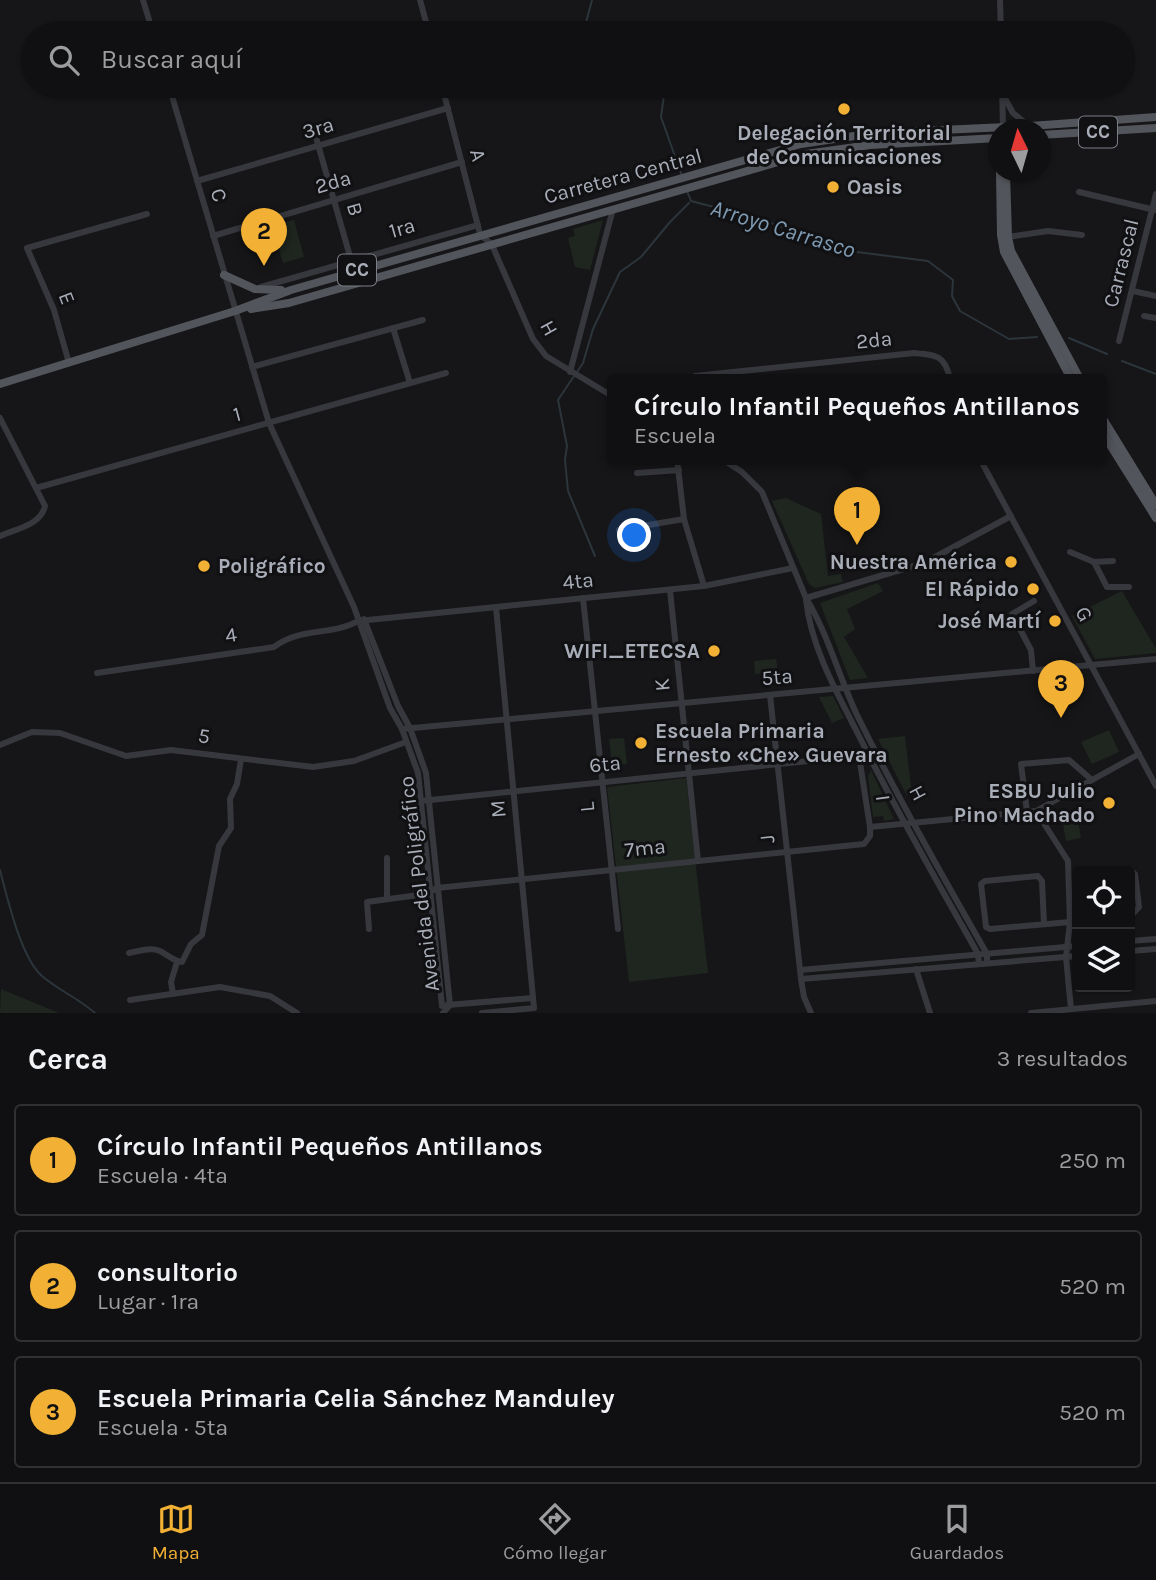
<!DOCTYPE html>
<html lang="es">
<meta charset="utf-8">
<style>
:root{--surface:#101012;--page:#19191b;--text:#f1f3f6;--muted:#9c9d9f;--line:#303032;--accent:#f2b134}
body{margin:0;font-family:Karla,sans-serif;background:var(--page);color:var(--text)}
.controls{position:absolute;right:21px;bottom:21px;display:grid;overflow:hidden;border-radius:7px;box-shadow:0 2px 5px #0004}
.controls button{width:63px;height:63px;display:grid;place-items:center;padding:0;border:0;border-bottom:2px solid var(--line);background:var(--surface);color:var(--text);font:35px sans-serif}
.compass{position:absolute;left:988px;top:119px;width:63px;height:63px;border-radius:50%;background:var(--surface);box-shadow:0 2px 5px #0004;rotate:355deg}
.you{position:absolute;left:635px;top:536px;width:24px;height:24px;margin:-18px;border:5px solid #fff;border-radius:50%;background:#1a73e8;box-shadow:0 0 0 10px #1a73e833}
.badge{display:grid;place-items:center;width:46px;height:46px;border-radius:50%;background:var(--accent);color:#111;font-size:23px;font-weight:700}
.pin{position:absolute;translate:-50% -58px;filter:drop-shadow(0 2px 4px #0008)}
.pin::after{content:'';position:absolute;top:37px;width:24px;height:21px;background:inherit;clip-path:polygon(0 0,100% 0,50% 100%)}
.popup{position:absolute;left:607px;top:374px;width:500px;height:91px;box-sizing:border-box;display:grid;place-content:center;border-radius:7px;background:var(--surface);filter:drop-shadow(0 2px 5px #0005);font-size:23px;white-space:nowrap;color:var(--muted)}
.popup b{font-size:26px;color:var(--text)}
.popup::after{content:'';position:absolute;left:50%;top:100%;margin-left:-14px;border:14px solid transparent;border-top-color:var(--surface)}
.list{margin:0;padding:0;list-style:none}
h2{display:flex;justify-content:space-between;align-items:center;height:91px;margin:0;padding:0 28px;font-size:30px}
h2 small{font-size:23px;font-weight:400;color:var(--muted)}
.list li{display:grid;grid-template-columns:46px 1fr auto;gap:21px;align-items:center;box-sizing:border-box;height:112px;margin:0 14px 14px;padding:0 14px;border:2px solid var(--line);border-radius:7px}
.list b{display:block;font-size:26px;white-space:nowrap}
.list p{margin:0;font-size:23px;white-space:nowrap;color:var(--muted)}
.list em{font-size:23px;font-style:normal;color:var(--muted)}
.icon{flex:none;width:38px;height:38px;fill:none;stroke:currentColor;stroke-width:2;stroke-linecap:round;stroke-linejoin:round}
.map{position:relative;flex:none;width:1156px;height:1013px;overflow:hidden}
.search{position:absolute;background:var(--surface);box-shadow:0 2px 5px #0004;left:21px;right:21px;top:21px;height:77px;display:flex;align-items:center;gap:18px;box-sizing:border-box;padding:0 24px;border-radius:38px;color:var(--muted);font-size:26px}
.sheet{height:469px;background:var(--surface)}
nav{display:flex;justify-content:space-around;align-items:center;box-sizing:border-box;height:98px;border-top:2px solid var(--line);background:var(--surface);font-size:19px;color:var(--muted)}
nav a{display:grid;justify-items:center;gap:4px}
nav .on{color:var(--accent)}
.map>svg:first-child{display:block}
.green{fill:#1e261f}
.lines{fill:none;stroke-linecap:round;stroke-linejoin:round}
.stream{stroke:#2c353c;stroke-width:2}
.minor{stroke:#37383d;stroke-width:6}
.major{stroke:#53555c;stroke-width:8}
.poi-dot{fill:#f2b134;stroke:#111113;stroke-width:2.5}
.labels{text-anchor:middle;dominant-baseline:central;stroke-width:6;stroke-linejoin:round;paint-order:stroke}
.shield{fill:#111113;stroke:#7b7e86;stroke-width:2}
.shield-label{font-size:19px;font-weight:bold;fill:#a8adb8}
.street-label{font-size:21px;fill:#a8adb8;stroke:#111113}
.poi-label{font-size:21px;font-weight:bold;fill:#a8adb8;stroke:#111113;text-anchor:end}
.water-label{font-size:23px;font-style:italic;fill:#7f9bb3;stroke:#111113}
</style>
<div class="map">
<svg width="1156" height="1013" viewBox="0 0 1156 1013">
<rect width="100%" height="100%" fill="#161618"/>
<g class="green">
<path d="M 294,220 L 304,257 L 283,263 L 272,226 Z"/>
<path d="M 603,220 L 590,270 L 575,267 L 568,238 L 575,236 L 573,229 Z"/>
<path d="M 786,498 L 821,514 L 828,576 L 841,574 L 843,582 L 815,588 L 809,584 L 772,501 Z"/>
<path d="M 878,583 L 883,591 L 847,609 L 855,629 L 844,637 L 868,678 L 850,680 L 820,603 Z"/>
<path d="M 1122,591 L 1156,649 L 1156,653 L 1095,659 L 1072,616 Z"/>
<path d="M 776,659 L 778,672 L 755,674 L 754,661 Z"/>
<path d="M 833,696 L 844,718 L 832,723 L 819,697 Z"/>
<path d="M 1109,730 L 1119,752 L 1092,764 L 1081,742 Z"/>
<path d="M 905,736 L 912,795 L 907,796 L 878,739 Z"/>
<path d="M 624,738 L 627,764 L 612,765 L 609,739 Z"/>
<path d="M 871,770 L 894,819 L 884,821 L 883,816 L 873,817 L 868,776 Z"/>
<path d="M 686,778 L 708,973 L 629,982 L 607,787 Z"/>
<path d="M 1076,810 L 1081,838 L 1066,841 L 1061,813 Z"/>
<path d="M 1,989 L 59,1013 L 0,1013 Z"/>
</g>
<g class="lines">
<g class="stream">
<path d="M 592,0 L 584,30 L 598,31 L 600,33"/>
<path d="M 624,86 L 665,87 L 661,117 L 682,176"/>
<path d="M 687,191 L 691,201 L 760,219 L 849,251 L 928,261 L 953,280 L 952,296 L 960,311 L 1009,339 L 1037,337"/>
<path d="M 1069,338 L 1107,354"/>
<path d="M 1122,361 L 1156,374"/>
<path d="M 577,372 L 583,363 L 593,329 L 620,272 L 641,257 L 670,222 L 689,203"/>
<path d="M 574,376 L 558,400 L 567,446 L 565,460 L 568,491 L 595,556"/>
<path d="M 0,870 C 7,897 21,958 42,976 C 58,990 78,998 95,1013"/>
</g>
<g class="minor">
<path d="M 143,0 L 153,33"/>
<path d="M 420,0 L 429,33"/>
<path d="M 1000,0 L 1001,33"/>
<path d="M 169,86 L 269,423 L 354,607 L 390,708 L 402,729 L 418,773 L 442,1006"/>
<path d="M 442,86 L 480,234 L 492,245 L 533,339 L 546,356 L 612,396"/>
<path d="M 1002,86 L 1003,127"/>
<path d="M 1002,93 L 1013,113 L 1029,126"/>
<path d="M 321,94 L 351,86"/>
<path d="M 313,127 L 351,260"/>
<path d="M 197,181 L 448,108"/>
<path d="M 1079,192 L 1155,210"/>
<path d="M 213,236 L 462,162"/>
<path d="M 1008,237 L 1048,231 L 1082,235"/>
<path d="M 261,287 L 478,225"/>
<path d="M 1133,291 L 1156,296"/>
<path d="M 1144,316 L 1156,318"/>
<path d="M 393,328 L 410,383"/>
<path d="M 1119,341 L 1156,194"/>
<path d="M 69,363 L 54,310 L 27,248 L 147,214"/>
<path d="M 252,367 L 423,320"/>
<path d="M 570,372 L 613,209"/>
<path d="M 692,379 L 695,376 L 914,353 C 936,355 945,355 950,379"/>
<path d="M 0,418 L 45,506 C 41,525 16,529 0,536"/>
<path d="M 677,459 L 684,519 L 704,586"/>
<path d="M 722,459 L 742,472 L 762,492 L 806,598 C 828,634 839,677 857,715 C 897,796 942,875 987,954 L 987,963"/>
<path d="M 980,459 L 1156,786"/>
<path d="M 637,473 L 679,470"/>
<path d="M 36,488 L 446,373"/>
<path d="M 619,530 L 684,519"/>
<path d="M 1070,552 L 1094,562"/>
<path d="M 1113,561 L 1094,562 L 1107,587 L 1129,587"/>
<path d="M 670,590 L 698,861"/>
<path d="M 583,598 L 618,929"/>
<path d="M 806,598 L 924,563 L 1011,516"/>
<path d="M 806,600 C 811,647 837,693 858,734 C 895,809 937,881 978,954 L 979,964"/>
<path d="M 364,619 L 398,706 L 410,728 L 426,773 L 450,1005 L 443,1013"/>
<path d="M 1033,671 L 1031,650 L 1012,614 L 1034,601"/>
<path d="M 97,673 L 274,647 C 299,627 332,636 358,621 L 704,586 L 793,568"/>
<path d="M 770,695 L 801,979 L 804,997 L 811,1013"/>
<path d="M 402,729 L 1156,659"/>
<path d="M 0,745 L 32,732 L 60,733 L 126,756 L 171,750 L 313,767 L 354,761 L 406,742"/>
<path d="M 421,801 L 877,754"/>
<path d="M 1036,811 L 1068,861 L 1070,922 L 1066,957 L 1071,1009"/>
<path d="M 1027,812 L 1021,764 L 1069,760 L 1092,780"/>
<path d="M 870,827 L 1036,811 L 1139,754"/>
<path d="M 387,858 L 387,898"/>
<path d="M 1116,871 L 1130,870 L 1135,874 L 1139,907 L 1130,917"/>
<path d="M 1044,924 L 1042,881 L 1038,876 L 985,881 L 981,884 L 986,927 L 990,929 L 1070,922"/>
<path d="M 369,929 L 367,902 L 426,894 L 437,888 L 864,844 L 870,836 L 870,827 L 859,756"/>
<path d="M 1130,941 L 1156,939"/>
<path d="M 1130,951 L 1156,949"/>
<path d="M 129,953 C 139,951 150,947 160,951 C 168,955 173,961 182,962 L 191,944 L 202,935 L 219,846 L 231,828 L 230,799 L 237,784 L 241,759"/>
<path d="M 916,969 L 930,1013"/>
<path d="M 800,970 L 1077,946"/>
<path d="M 801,979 L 1077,956"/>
<path d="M 173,994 L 171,982 L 177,962"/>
<path d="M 130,1000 L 220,987 L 270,996 L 297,1013"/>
<path d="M 447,1005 L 533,998"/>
<path d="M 482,1013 L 534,1008 L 496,607"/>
<path d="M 1031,1013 L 1156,1001"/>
</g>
<g class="major">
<path d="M 1040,135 L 1156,128"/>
<path d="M 1000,172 L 1001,235 L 1004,252 L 1071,379"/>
<path d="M 1006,172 L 1008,237 L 1011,251 L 1080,379"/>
<path d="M 224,275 L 255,289 L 281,290"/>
<path d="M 251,309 L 289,303 L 806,154 L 870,145 L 998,138"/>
<path d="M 0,384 L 235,311 L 291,290 L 801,144 L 874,133 L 1030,126 L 1156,117"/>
<path d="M 1102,417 L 1156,505"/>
<path d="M 1102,432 L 1156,518"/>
</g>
</g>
<g class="poi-dot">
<circle cx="844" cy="109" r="7"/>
<circle cx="833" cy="187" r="7"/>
<circle cx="1011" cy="562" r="7"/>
<circle cx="204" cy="566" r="7"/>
<circle cx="1033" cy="589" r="7"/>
<circle cx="1055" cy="621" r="7"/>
<circle cx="714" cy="651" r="7"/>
<circle cx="641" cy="743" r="7"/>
<circle cx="1109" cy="803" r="7"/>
</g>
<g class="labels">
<g class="shield">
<rect x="1079" y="116.5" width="38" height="31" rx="5"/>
<rect x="338" y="254.5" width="38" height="31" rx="5"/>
</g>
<g class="shield-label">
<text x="1098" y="132">CC</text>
<text x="357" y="270">CC</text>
</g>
<g class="street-label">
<text transform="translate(318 128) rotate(-16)">3ra</text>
<text transform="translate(478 155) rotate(75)">A</text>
<text transform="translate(623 176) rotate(-15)">Carretera Central</text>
<text transform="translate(333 182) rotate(-16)">2da</text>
<text transform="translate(219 195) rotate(74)">C</text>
<text transform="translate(355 209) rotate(74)">B</text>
<text transform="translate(402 228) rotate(-16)">1ra</text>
<text transform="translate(1121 263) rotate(-76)">Carrascal</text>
<text transform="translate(67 298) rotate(69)">E</text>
<text transform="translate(549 328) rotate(61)">H</text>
<text transform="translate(874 340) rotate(-6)">2da</text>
<text transform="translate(237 414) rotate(-15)">1</text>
<text transform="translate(578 581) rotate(-6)">4ta</text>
<text transform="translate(1084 614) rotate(62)">G</text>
<text transform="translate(231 635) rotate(-9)">4</text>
<text transform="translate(777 677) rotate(-5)">5ta</text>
<text transform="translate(662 685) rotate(-96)">K</text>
<text transform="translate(204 736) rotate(8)">5</text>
<text transform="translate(605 764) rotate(-6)">6ta</text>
<text transform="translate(918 793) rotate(62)">H</text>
<text transform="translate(883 798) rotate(82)">I</text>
<text transform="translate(587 807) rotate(-96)">L</text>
<text transform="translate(498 809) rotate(-95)">M</text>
<text transform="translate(767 839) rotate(-96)">J</text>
<text transform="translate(645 848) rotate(-6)">7ma</text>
<text transform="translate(419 884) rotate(-97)">Avenida del Poligráfico</text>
</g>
<g class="poi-label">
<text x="844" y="133" text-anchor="middle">Delegación Territorial<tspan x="844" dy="24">de Comunicaciones</tspan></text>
<text x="847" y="187" text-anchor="start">Oasis</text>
<text x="997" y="562">Nuestra América</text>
<text x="218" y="566" text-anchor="start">Poligráfico</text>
<text x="1019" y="589">El Rápido</text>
<text x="1041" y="621">José Martí</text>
<text x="700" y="651">WIFI_ETECSA</text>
<text x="655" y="731" text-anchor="start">Escuela Primaria<tspan x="655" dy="24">Ernesto «Che» Guevara</tspan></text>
<text x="1095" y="791">ESBU Julio<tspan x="1095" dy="24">Pino Machado</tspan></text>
</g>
<g class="water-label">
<text transform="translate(783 229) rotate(17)">Arroyo Carrasco</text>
</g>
</g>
</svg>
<div class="controls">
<button><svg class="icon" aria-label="locate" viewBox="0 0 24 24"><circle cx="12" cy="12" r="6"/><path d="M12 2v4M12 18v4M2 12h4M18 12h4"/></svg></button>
<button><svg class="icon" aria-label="layers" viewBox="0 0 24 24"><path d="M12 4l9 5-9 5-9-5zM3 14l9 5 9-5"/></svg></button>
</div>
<svg class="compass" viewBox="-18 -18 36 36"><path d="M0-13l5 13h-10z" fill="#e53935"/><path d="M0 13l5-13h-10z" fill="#9c9d9f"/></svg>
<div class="you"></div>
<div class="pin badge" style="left:857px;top:545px">1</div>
<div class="popup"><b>Círculo Infantil Pequeños Antillanos</b>Escuela</div>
<div class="pin badge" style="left:264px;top:266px">2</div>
<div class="pin badge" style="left:1061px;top:718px">3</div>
<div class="search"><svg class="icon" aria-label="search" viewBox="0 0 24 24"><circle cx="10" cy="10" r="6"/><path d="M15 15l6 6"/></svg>Buscar aquí</div>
</div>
<section class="sheet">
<h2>Cerca<small>3 resultados</small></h2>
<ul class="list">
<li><span class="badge">1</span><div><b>Círculo Infantil Pequeños Antillanos</b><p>Escuela · 4ta</p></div><em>250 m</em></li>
<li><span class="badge">2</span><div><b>consultorio</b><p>Lugar · 1ra</p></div><em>520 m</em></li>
<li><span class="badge">3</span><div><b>Escuela Primaria Celia Sánchez Manduley</b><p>Escuela · 5ta</p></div><em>520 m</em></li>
</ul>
</section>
<nav>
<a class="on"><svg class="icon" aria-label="map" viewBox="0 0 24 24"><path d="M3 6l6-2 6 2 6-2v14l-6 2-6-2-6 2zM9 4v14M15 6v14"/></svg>Mapa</a>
<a><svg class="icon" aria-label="directions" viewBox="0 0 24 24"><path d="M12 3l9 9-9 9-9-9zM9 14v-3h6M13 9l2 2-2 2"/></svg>Cómo llegar</a>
<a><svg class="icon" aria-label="saved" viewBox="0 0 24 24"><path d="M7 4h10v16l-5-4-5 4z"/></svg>Guardados</a>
</nav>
